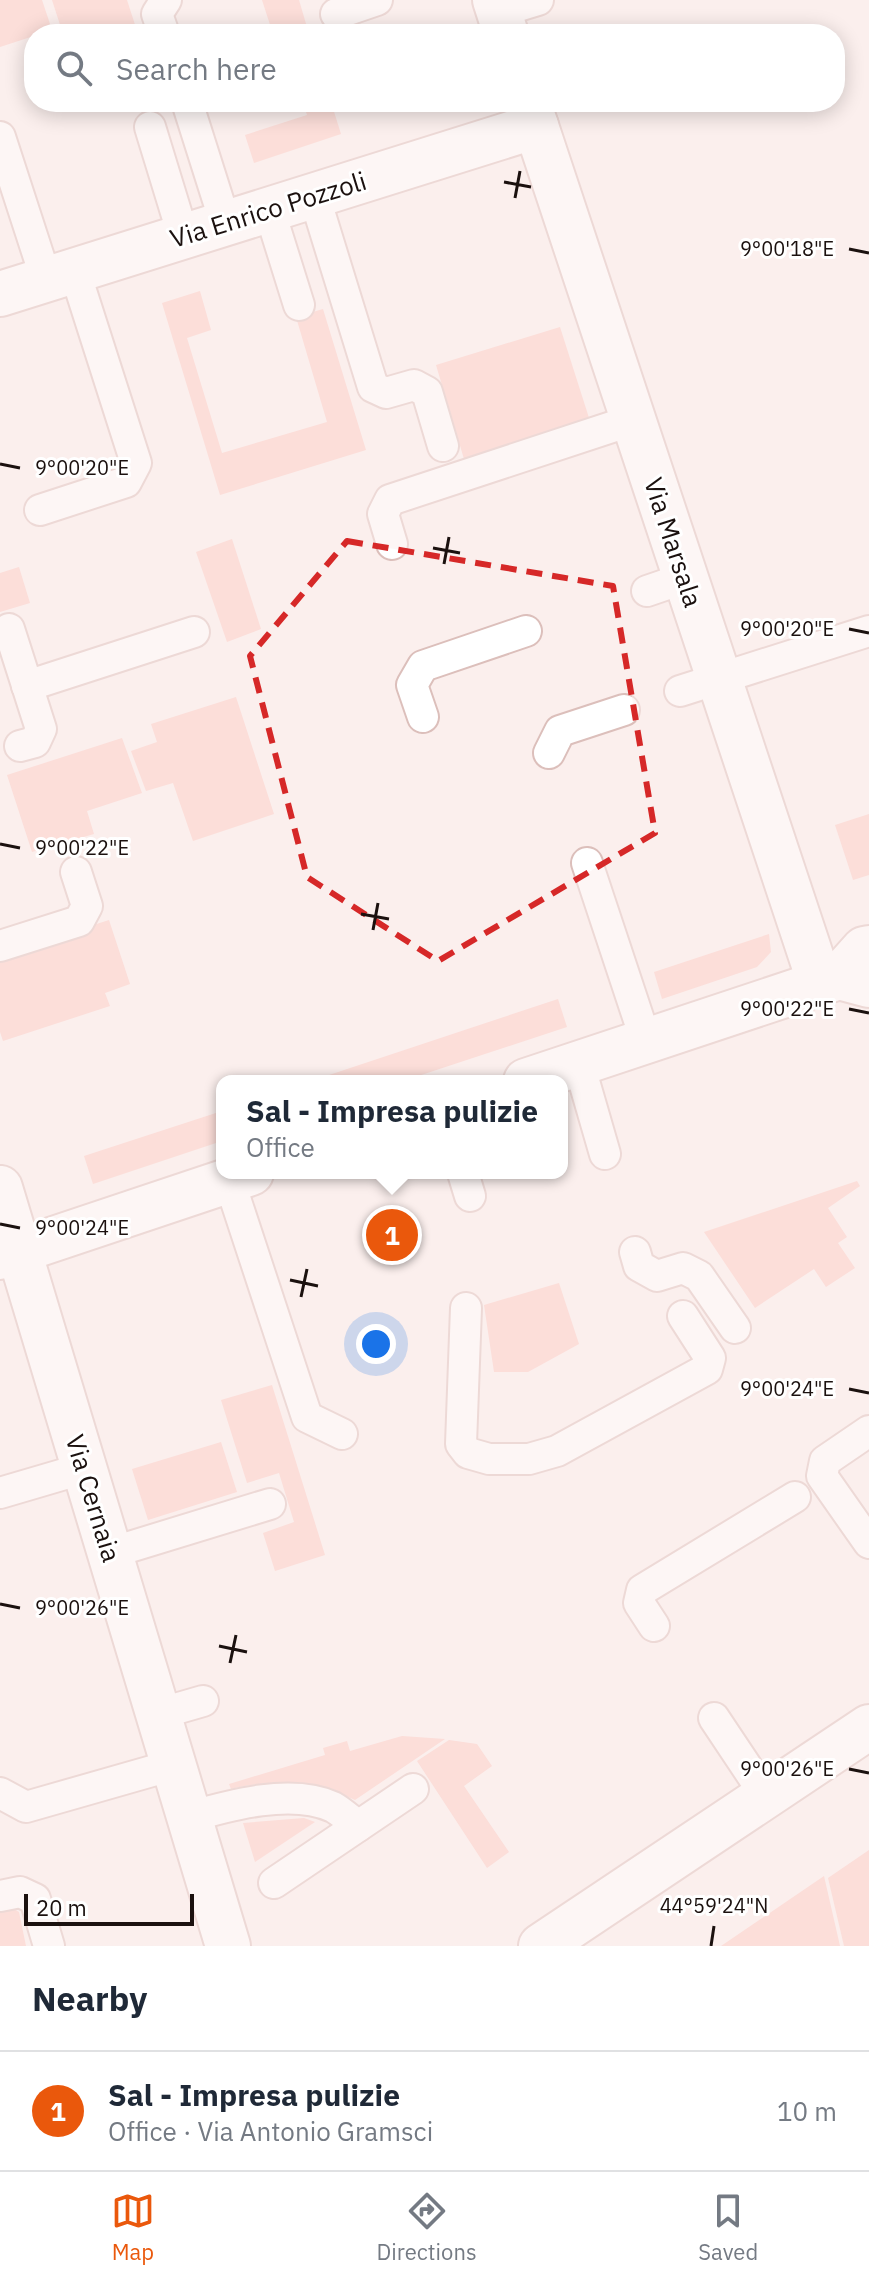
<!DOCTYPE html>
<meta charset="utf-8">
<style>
:root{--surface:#fff;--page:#f6f6f7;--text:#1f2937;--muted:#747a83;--line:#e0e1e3;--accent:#ea580c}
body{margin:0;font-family:"IBM Plex Sans",sans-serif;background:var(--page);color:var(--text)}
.scale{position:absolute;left:24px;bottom:20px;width:170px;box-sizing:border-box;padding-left:8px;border:4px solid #1b110f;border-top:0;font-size:22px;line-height:28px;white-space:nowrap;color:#1b110f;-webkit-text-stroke:6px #fff;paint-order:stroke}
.you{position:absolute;left:376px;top:1344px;width:28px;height:28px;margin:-20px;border:6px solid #fff;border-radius:50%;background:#1a73e8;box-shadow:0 0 0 12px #1a73e833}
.badge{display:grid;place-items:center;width:52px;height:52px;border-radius:50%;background:var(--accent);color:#fff;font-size:26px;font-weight:700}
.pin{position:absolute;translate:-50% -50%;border:4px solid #fff;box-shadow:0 2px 8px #0006}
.popup{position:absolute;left:216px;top:1075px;width:352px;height:104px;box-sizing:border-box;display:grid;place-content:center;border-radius:16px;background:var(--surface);filter:drop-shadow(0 2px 6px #0005);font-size:26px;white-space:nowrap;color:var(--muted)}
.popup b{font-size:30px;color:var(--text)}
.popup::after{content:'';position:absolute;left:50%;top:100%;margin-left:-16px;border:16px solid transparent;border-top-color:var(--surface)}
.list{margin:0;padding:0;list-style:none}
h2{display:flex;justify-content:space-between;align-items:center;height:104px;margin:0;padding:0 32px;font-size:34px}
h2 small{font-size:26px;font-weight:400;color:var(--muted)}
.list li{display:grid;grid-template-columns:52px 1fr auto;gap:24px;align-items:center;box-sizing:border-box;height:120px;padding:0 32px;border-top:2px solid var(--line)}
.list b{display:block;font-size:30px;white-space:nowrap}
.list p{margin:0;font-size:26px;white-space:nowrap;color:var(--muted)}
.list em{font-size:26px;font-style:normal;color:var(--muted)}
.icon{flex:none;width:44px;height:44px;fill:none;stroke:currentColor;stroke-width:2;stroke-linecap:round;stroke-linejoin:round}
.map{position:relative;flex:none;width:869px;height:1946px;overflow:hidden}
.search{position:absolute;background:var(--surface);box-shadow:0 4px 20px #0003;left:24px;right:24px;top:24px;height:88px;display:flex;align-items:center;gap:20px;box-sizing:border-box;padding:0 28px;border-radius:32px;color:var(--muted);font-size:30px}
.sheet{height:224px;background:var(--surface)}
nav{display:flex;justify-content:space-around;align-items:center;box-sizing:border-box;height:112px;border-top:2px solid var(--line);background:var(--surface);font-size:22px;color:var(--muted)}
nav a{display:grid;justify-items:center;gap:4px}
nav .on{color:var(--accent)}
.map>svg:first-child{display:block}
.green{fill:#fcc9c1}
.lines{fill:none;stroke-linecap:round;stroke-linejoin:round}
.lane-casing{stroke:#dcbfbb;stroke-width:34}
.street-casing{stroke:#dcbfbb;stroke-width:48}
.lane{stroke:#fff;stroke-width:30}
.street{stroke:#fff;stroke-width:44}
.marked{fill:none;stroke:#d62828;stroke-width:6;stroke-dasharray:16 10;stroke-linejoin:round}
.ticks{fill:none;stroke:#1b110f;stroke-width:3}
.labels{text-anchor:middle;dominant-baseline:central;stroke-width:6;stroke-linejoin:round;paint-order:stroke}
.street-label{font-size:26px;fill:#1b110f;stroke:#fff}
.ticks-label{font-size:20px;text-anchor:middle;fill:#1b110f;stroke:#fff;stroke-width:6;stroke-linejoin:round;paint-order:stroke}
</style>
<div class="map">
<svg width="869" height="1946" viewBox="0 0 869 1946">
<rect width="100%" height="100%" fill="#fbefed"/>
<g class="green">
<path d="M 0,0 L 42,0 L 52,30 L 0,47 Z"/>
<path d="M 52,0 L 127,0 L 138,34 L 63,34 Z"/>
<path d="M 262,0 L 299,0 L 309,34 L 273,34 Z"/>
<path d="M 303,102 L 331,102 L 341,134 L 254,163 L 245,135 L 307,115 Z"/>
<path d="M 200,291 L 211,330 L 187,338 L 222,453 L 327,422 L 296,317 L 323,309 L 366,450 L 220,495 L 162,303 Z"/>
<path d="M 560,327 L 590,421 L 464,459 L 436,365 Z"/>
<path d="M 232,539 L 261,629 L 227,642 L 196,552 Z"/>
<path d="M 19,567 L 30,603 L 0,612 L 0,573 Z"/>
<path d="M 236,697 L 274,814 L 193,841 L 173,783 L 146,791 L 131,751 L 157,742 L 151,724 Z"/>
<path d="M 122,738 L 142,793 L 87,811 L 94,834 L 32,852 L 7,775 Z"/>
<path d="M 869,814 L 869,875 L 853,880 L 835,825 Z"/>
<path d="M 109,920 L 130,984 L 105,993 L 110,1006 L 3,1041 L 0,1032 L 0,955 Z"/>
<path d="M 769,934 L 771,952 L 757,967 L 662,999 L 654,972 Z"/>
<path d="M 558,999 L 567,1027 L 403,1081 L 311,1081 Z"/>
<path d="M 222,1111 L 222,1141 L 93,1184 L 84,1156 Z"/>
<path d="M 857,1181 L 860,1186 L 828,1208 L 847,1237 L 838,1243 L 855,1268 L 826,1287 L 814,1269 L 755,1308 L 704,1232 Z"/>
<path d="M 559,1283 L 579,1344 L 528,1372 L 494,1372 L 484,1305 Z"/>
<path d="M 272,1385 L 325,1555 L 275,1571 L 263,1533 L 294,1522 L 279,1473 L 247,1483 L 221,1400 Z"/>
<path d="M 221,1442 L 237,1492 L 148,1520 L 132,1469 Z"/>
<path d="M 402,1736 L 445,1739 L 355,1800 C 318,1782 272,1779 231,1789 L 229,1784 L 325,1755 L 323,1748 L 347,1741 L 350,1751 Z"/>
<path d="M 449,1740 L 477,1744 L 492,1766 L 464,1786 L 509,1852 L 487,1868 L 417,1761 Z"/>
<path d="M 304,1818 L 315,1822 L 255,1862 L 243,1823 Z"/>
<path d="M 869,1850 L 869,1946 L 844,1946 L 828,1878 Z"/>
<path d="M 824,1876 L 840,1946 L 721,1946 Z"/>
<path d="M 14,1909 L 19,1912 L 26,1946 L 0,1946 L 0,1912 Z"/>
</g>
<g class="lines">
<defs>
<g id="lane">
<path d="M 498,12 L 538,0"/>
<path d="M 336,14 L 377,0"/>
<path d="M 164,34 L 157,14 L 166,0"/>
<path d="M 187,102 L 225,222"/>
<path d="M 150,127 L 183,235"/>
<path d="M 0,137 L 46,279"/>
<path d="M 314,195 L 373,387 L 386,393 L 414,385 L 427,392 L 443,446"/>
<path d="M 269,209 L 299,305"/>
<path d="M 40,510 L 126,482 L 136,463 L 74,269"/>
<path d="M 392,544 L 383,514 L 390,500 L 633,420"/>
<path d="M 647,591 L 685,578"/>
<path d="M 9,629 L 41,729 L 35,742 L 20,746"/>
<path d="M 27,686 L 194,632"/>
<path d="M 680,691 L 869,631"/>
<path d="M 423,717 L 412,685 L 423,666 L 526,631"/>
<path d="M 549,753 L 560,731 L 624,710"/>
<path d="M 587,863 L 646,1041"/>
<path d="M 0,946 L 79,921 L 87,906 L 76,872"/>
<path d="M 579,1064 L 605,1154"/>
<path d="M 463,1173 L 470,1196"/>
<path d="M 229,1180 L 307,1417 L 342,1434"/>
<path d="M 635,1252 L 639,1266 L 657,1276 L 683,1268 L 699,1276 L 735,1328"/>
<path d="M 466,1308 L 461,1444 L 468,1453 L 489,1459 L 529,1459 L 557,1451 L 707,1369 L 710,1358 L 683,1316"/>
<path d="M 869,1431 L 825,1461 L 822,1476 L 869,1543"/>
<path d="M 0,1493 L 85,1468"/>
<path d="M 110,1553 L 270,1504"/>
<path d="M 654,1626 L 639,1603 L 642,1590 L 795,1497"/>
<path d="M 158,1714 L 203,1701"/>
<path d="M 714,1718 L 766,1796"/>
<path d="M 0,1793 L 26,1807 L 173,1765"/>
<path d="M 189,1817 C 230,1805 292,1788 333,1807 C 342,1812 350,1820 358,1826"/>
<path d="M 274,1883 L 413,1789"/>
<path d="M 0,1896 L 20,1892 L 35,1899 L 49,1946"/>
</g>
<g id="street">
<path d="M 495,0 L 506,34"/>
<path d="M 528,102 L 820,983"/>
<path d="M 0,294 L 536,126"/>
<path d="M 839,977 L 864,949 L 869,948"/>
<path d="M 526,1081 L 839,977 L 869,985"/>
<path d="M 0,1188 L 228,1946"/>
<path d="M 0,1257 L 251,1173"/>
<path d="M 541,1946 L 869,1727"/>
</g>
</defs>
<use href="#lane" class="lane-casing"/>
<use href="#street" class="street-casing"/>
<use href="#lane" class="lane"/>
<use href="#street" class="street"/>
</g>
<path d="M0 0H869V1946H0ZM 347,541 L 613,586 L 655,833 L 438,961 L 307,877 L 250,656 Z" fill="#fbefed" fill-opacity=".55" fill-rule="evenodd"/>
<path class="marked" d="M 347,541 L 613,586 L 655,833 L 438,961 L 307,877 L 250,656 Z"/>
<path class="ticks" d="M 504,182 L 531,187M 515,198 L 520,171M 849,249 L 869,253M 0,464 L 20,468M 433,548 L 460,553M 444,564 L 449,537M 849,629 L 869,633M 0,844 L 20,848M 361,914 L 389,919M 373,930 L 378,903M 849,1009 L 869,1013M 0,1224 L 20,1228M 290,1280 L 318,1286M 301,1297 L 307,1269M 849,1389 L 869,1393M 0,1604 L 20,1608M 219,1646 L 247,1652M 230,1663 L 236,1635M 849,1769 L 869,1773M 711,1946 L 714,1926"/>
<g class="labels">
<g class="street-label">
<text transform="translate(268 209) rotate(-17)">Via Enrico Pozzoli</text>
<text transform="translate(674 542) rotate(72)">Via Marsala</text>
<text transform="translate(94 1498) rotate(73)">Via Cernaia</text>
</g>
</g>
<g class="ticks-label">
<text x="787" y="256">9°00'18"E</text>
<text x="82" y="475">9°00'20"E</text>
<text x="787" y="636">9°00'20"E</text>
<text x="82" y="855">9°00'22"E</text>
<text x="787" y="1016">9°00'22"E</text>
<text x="82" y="1235">9°00'24"E</text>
<text x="787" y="1396">9°00'24"E</text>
<text x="82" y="1615">9°00'26"E</text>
<text x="787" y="1776">9°00'26"E</text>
<text x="714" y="1913">44°59'24"N</text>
</g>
</svg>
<div class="scale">20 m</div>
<div class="you"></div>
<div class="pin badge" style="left:392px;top:1235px">1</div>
<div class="popup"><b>Sal - Impresa pulizie</b>Office</div>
<div class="search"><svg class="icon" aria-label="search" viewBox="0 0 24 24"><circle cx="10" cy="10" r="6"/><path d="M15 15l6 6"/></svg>Search here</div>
</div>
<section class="sheet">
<h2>Nearby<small></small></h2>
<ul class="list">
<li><span class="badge">1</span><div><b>Sal - Impresa pulizie</b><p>Office · Via Antonio Gramsci</p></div><em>10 m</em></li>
</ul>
</section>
<nav>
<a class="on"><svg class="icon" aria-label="map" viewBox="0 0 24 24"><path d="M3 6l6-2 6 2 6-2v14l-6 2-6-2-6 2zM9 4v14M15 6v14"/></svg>Map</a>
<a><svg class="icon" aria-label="directions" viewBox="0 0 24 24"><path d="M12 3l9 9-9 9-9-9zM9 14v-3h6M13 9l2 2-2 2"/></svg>Directions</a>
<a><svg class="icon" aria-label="saved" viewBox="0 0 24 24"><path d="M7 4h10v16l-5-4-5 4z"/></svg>Saved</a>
</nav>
